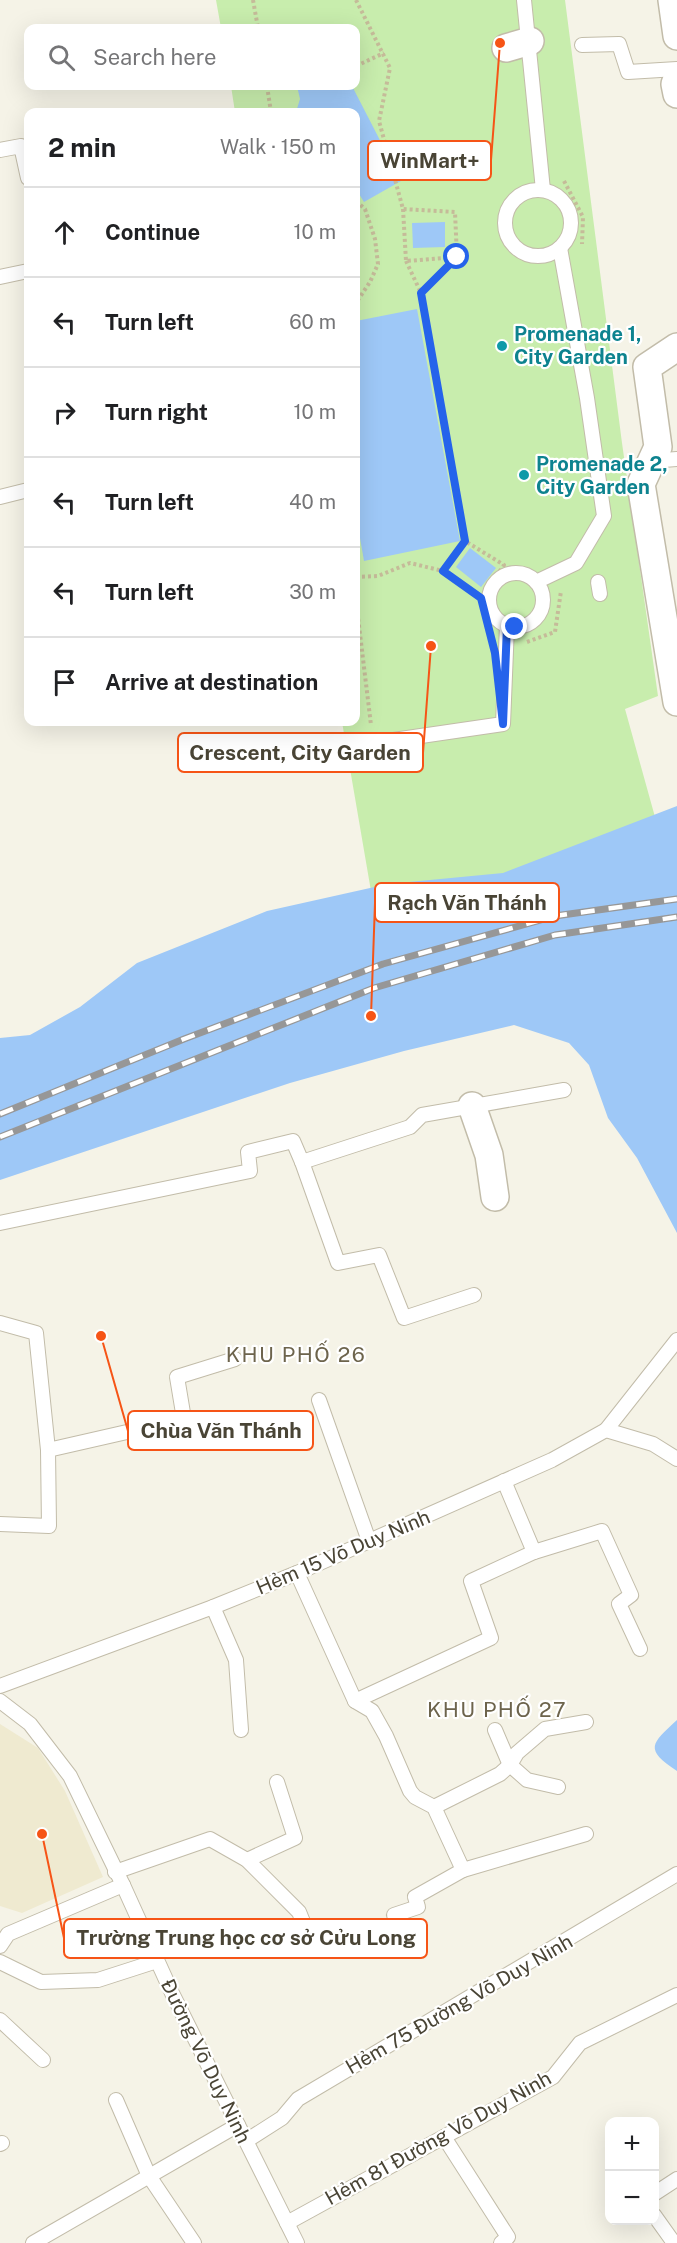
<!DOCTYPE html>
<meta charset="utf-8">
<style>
:root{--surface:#fff;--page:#f6f6f6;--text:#202124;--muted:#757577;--line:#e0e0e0}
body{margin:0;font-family:"Public Sans",sans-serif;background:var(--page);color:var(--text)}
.controls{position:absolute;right:18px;bottom:18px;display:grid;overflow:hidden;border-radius:12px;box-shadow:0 6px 24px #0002}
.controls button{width:54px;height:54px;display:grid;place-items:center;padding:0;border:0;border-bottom:2px solid var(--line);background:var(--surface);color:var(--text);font:30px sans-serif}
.stop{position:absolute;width:18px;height:18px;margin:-14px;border:4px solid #2563eb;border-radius:50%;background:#fff}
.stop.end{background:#2563eb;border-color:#fff;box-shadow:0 2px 6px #0008}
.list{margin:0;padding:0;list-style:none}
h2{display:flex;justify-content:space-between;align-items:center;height:78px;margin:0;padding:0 24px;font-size:26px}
h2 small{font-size:20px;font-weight:400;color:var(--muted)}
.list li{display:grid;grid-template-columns:39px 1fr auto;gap:18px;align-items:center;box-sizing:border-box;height:90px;padding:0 24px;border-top:2px solid var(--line)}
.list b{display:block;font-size:22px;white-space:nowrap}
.list em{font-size:20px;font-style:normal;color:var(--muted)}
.icon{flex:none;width:33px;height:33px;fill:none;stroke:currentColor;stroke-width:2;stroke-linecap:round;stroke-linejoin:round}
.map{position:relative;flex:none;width:677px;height:2243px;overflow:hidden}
.search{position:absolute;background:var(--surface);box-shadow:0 6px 24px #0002;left:24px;top:24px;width:336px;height:66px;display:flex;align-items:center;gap:15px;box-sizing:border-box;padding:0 21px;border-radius:12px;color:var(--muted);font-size:22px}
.panel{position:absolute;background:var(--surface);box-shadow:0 6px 24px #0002;left:24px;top:108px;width:336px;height:618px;border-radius:12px}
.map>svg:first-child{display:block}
.education{fill:#efead0}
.green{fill:#c8edad}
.water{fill:#9ec8f7}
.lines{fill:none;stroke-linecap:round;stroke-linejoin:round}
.service-casing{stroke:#c2bca9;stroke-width:16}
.minor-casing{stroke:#c2bca9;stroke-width:30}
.path{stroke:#c5bb99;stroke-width:4;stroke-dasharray:3 3;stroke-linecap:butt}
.service{stroke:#fff;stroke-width:14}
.minor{stroke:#fff;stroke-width:27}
.rail-casing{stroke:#979797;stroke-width:7}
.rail{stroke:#fff;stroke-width:4.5;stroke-dasharray:14;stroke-linecap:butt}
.route{stroke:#2563eb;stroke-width:8}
.culture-dot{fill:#0f9aa8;stroke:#fff;stroke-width:2}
.labels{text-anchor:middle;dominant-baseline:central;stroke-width:4.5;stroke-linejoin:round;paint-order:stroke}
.culture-label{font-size:20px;font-weight:bold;fill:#0d838f;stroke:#fff;text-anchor:start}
.street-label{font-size:20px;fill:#494435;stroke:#fff}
.neighbourhood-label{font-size:21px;letter-spacing:1.5px;fill:#6d644c;stroke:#fff}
.leader{fill:none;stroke:#f65416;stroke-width:2}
.callout-dot{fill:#f65416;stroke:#fff;stroke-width:2}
.callout{fill:#fff;stroke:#f65416;stroke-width:2}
.callout-label{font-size:21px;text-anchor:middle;font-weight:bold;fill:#494435}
</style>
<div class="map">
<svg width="677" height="2243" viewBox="0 0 677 2243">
<rect width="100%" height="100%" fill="#f5f3e7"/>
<path class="education" d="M 0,1724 L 38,1748 L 65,1791 L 103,1877 L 22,1913 L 0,1906 Z"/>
<path class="green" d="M 216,0 L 565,0 L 622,443 L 658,696 L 625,709 L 665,853 L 372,897 L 342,722 L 356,722 L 356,112 L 235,112 L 231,86 L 356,86 L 356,28 L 221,28 Z"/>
<g class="water">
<path d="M 297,86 L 352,86 L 401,181 L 364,202 L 356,189 L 356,112 L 296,112 L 300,99 Z"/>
<path d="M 445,222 L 445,247 L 413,248 L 412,223 Z"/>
<path d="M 417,309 L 460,541 L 364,561 L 356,515 L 356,321 Z"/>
<path d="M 470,548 L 496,568 L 481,587 L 456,567 Z"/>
<path d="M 677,806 L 677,1233 L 637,1158 L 608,1118 L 589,1065 L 569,1043 L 514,1025 L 404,1051 L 290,1083 L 0,1180 L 0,1038 L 30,1035 L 80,1007 L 137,963 L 267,911 L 388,884 L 503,873 Z"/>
<path d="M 677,1720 L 677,1771 C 644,1749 651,1744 677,1720 Z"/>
</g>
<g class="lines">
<defs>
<g id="service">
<path d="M 524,0 L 543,190"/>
<path d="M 582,45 L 619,44 L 628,72 L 677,69"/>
<path d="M 0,150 L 21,146 L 28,178"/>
<circle cx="538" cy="223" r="33"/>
<path d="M 0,277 L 28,271"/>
<path d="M 651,461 L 677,459"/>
<path d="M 0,497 L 28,490"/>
<circle cx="516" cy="600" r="27"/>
<path d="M 536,582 L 576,563 L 604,516 L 587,398 L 560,248"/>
<path d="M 598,582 L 600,594"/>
<path d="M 373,743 L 503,724 L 507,626"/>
<path d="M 302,1162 L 338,1263 L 379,1255 L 404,1318 L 474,1295"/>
<path d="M 0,1223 L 250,1171 L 248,1152 L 293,1141 L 302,1162 L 410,1127 L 422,1115 L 564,1090"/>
<path d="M 0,1323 L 36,1333 L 48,1450"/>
<path d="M 319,1400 L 369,1541"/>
<path d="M 226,1422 L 190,1434 L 184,1419 L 177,1377 L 235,1359"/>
<path d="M 606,1430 L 677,1340"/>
<path d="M 504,1481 L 534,1552"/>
<path d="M 0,1524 L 49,1526 L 48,1450 L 184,1419"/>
<path d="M 297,1573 L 355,1701 L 372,1711 L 386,1736 L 410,1791 L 415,1797 L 434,1807 L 463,1870 L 586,1834"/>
<path d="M 213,1607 L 236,1660 L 241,1730"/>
<path d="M 0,1686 L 213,1607 L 297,1573 L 552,1460 L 606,1430 L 653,1444 L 677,1459"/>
<path d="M 0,1701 L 30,1724 L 70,1776 L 123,1885 L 172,1993 L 297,2243"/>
<path d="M 355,1701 L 491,1638 L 471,1581 L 534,1552 L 602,1531 L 631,1595 L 619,1604 L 640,1649"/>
<path d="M 495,1730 L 510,1765 L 527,1780 L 558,1787"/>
<path d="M 434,1807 L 500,1774 L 510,1765 L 517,1753 L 545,1729 L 586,1722"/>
<path d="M 247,1860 L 295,1838 L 277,1782"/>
<path d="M 115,1872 L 210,1839 L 247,1860 L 299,1912 L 314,1949"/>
<path d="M 394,1915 L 418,1907 L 415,1897 L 463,1870"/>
<path d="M 0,1946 L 8,1934 L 123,1885"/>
<path d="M 0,1962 L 41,1982 L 98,1980 L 157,1961"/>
<path d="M 0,2020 L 43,2060"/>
<path d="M 116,2100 L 149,2176 L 194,2243"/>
<path d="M 444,2137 L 508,2237 L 501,2243"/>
<path d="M 246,2141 L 282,2118 L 298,2099 L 677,1874"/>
<path d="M 0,2144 L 2,2143"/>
<path d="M 654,2194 L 677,2179"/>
<path d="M 654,2215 L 674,2243"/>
<path d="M 287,2223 L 553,2077 L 580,2043 L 677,1995"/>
<path d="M 33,2243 L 238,2125"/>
</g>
<g id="minor">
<path d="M 672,0 L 677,36"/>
<path d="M 506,48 L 530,41"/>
<path d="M 677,79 L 675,84 L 677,94"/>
<path d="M 677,347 L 647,367 L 658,447 L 641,484 L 677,702"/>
<path d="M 472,1106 L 489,1155 L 495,1197"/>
</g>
</defs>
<use href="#service" class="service-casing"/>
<use href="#minor" class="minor-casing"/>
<g class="path">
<path d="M 253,0 L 258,28"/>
<path d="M 356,0 L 390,68 L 379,121 L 403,209 L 455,212 L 457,257 L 421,293 L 465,541 L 504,565 L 481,598"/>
<path d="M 356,66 L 384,53"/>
<path d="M 267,86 L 271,112"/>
<path d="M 564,181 L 583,217 L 582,244"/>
<path d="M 356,201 L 365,209 L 375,239 L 378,264 L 370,282 L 356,303"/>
<path d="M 403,209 L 406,261 L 457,257"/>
<path d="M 406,261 L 421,293"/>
<path d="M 443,571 L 465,541"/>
<path d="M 356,577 L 378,576 L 410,563 L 443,571 L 481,598 L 486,620"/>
<path d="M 356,601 L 371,725"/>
<path d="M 527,642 L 555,632 L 561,591"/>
</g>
<use href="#service" class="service"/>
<use href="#minor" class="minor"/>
<defs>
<g id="rail">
<path d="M 0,1114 L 184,1039 L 383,964 L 555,916 L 677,899"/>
<path d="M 0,1137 L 374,988 L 555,935 L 677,917"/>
</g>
</defs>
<use href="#rail" class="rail-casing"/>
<use href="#rail" class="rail"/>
</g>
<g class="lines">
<path class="route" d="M 457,257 L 421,293 L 465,541 L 443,571 L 481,598 L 495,653 L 503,724 L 507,626 L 515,627"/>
</g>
<g class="culture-dot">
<circle cx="502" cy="346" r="6"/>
<circle cx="524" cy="475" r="6"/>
</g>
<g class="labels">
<g class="culture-label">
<text x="514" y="334">Promenade 1,<tspan x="514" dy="23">City Garden</tspan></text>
<text x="536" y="464">Promenade 2,<tspan x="536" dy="23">City Garden</tspan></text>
</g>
<g class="street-label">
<text transform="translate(343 1552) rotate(-23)">Hẻm 15 Võ Duy Ninh</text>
<text transform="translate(459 2004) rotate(-30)">Hẻm 75 Đường Võ Duy Ninh</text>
<text transform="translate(206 2061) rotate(64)">Đường Võ Duy Ninh</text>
<text transform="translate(438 2138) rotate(-29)">Hẻm 81 Đường Võ Duy Ninh</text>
</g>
<g class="neighbourhood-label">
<text x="296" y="1354">KHU PHỐ 26</text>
<text x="497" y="1709">KHU PHỐ 27</text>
</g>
</g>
<path class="leader" d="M500 43L491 160M431 646L423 753M371 1016L375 903M101 1336L128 1431M42 1834L64 1938"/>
<g class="callout-dot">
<circle cx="500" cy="43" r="6"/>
<circle cx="431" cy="646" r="6"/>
<circle cx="371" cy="1016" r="6"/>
<circle cx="101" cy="1336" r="6"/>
<circle cx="42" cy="1834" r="6"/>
</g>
<g class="callout">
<rect x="368" y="141" width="123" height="39" rx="6"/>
<rect x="178" y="733" width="245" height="39" rx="6"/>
<rect x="375" y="883" width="184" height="39" rx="6"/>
<rect x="128" y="1411" width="185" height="39" rx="6"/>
<rect x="64" y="1919" width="363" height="39" rx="6"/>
</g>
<g class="callout-label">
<text x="430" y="168">WinMart+</text>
<text x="300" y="760">Crescent, City Garden</text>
<text x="467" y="910">Rạch Văn Thánh</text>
<text x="221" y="1438">Chùa Văn Thánh</text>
<text x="246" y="1945">Trường Trung học cơ sở Cửu Long</text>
</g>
</svg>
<div class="controls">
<button>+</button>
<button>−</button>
</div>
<div class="stop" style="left:457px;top:257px"></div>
<div class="stop end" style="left:515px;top:627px"></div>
<div class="search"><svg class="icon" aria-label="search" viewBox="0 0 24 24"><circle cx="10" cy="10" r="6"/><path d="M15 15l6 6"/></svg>Search here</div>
<section class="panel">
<h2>2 min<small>Walk · 150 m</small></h2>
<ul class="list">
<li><svg class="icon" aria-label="ahead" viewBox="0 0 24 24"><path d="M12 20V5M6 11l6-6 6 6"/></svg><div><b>Continue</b></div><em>10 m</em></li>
<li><svg class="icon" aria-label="left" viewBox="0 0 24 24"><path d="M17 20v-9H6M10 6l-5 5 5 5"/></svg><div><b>Turn left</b></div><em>60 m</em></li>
<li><svg class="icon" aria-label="right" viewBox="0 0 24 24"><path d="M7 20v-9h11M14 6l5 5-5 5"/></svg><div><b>Turn right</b></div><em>10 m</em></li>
<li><svg class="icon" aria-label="left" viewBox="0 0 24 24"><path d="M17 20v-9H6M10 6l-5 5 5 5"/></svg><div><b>Turn left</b></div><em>40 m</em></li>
<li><svg class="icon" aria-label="left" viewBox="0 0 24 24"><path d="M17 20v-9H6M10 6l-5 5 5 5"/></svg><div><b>Turn left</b></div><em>30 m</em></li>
<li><svg class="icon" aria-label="arrive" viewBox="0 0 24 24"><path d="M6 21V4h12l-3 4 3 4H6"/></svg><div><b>Arrive at destination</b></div></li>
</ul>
</section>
</div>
